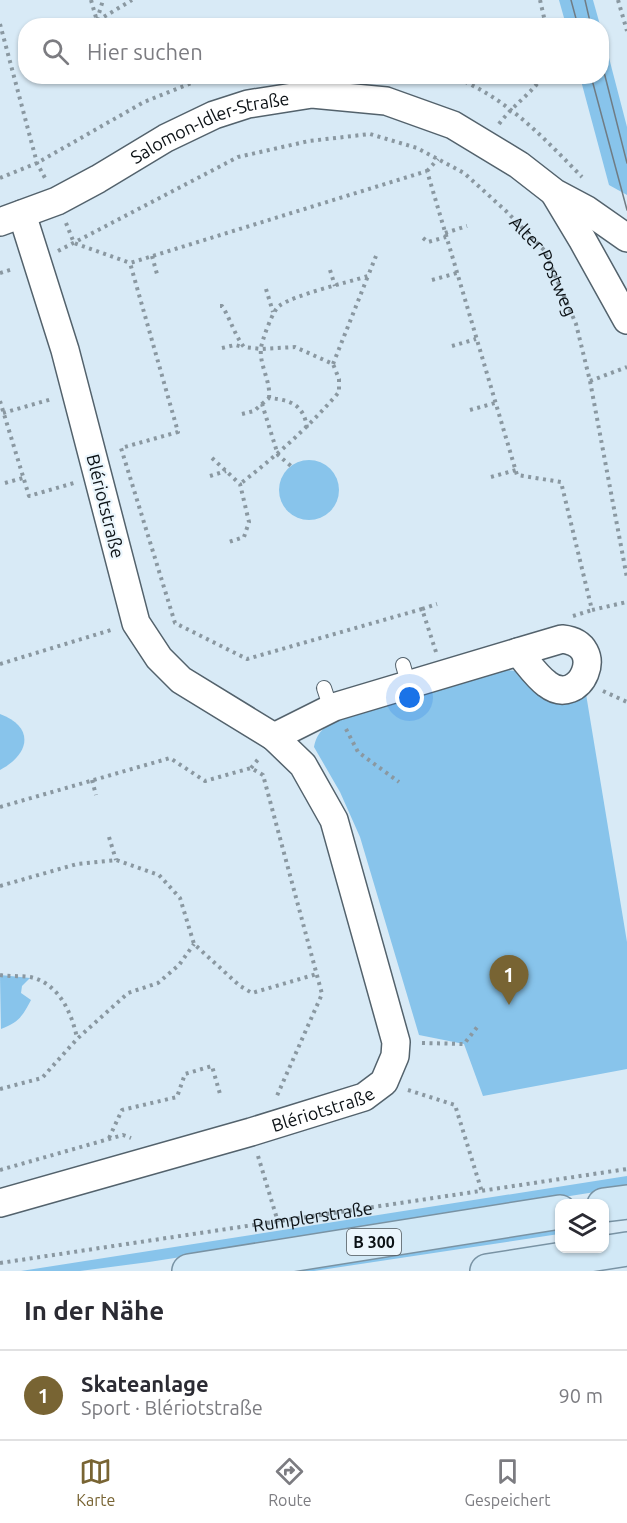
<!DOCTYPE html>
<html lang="de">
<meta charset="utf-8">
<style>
:root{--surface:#fff;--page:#f2f2f3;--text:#2b2b33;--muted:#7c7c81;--line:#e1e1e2;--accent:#786433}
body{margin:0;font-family:Ubuntu,sans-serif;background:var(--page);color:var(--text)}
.controls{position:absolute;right:18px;bottom:18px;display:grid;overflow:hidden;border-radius:12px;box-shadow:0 2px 4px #0004}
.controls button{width:54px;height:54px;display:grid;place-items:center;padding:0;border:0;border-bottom:2px solid var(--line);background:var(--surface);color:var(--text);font:30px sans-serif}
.you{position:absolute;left:410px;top:698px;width:21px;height:21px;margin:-15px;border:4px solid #fff;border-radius:50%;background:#1a73e8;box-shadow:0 0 0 9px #1a73e833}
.badge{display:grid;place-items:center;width:39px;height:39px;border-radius:50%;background:var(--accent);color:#fff;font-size:20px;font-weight:700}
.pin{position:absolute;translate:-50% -50px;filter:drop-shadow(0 2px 3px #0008)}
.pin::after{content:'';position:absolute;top:32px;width:21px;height:18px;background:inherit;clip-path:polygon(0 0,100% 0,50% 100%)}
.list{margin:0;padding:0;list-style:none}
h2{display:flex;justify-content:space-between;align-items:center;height:78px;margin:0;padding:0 24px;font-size:26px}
h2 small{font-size:20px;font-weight:400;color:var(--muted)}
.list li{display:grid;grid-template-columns:39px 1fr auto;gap:18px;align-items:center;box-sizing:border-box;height:90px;padding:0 24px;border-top:2px solid var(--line)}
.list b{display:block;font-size:22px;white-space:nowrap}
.list p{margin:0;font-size:20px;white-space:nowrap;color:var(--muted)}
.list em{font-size:20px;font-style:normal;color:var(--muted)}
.icon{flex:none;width:33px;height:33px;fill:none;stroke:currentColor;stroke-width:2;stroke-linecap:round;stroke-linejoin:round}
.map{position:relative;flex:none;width:627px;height:1271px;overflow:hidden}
.search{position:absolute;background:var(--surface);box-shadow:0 2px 4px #0004;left:18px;right:18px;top:18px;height:66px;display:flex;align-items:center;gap:15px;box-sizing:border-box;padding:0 21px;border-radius:24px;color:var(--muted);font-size:22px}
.sheet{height:168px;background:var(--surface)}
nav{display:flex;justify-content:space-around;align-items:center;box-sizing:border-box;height:84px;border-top:2px solid var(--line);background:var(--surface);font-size:16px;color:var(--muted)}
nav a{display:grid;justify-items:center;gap:3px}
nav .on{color:var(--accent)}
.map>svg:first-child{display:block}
.green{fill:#88c4eb}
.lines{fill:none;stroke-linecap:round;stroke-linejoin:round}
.service-casing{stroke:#53626c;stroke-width:16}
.minor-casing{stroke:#53626c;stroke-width:30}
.primary-casing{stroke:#7993a4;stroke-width:36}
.path{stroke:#8a98a1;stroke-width:4;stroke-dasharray:3 4.5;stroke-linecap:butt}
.service{stroke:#fff;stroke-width:14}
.minor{stroke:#fff;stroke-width:27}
.primary{stroke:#d1e8f6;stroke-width:33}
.tram{stroke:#707c84;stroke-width:1.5}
.labels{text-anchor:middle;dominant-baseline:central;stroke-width:4.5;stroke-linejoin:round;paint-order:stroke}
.shield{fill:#ebf6fd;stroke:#4f565b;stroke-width:1.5}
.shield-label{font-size:16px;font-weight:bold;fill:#0c1216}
.street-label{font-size:18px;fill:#0c1216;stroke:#ebf6fd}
</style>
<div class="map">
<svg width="627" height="1271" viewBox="0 0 627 1271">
<rect width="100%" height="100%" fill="#d8eaf6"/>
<g class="green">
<path d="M 559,0 L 593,0 L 600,25 L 566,25 Z"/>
<path d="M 602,31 L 627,127 L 627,195 L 609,185 L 580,77 L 602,76 Z"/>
<circle cx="309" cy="490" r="30"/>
<path d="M 506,670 L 517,671 L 573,700 L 586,694 L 627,942 L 627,1069 L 483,1096 L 464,1044 L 419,1035 L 360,837 L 340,792 L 314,747 C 317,732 324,727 338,720 Z"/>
<path d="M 0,714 C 35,727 30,754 0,770 Z"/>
<path d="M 0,975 L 30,978 L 22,986 L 21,993 L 31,1000 C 22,1017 19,1022 1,1029 Z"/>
<path d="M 627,1176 L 627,1187 L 149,1262 L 80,1271 L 21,1271 Z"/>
<path d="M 559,1226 L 559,1234 L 314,1271 L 274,1271 Z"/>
</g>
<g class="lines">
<defs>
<g id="service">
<path d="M 403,665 L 409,686"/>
<path d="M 324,688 L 331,709"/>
</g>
<g id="minor">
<path d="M 555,194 L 582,239 L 627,320"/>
<path id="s3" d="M 0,222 L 57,201 L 98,179 L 166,138 L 214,115 L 248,104 L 312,94 L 386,101 L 453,125 L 519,165 L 555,193 L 587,210 L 627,238"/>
<path d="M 562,639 C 610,644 580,710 547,684 C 536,676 527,662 518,652 Z"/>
<path d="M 274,737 L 334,707 L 518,652"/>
<path id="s4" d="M 0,1203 L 251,1132 L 364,1097 L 384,1082 L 395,1056 L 396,1042 L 334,820 L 303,765 L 274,737 L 181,680 L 159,658 L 136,623 L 65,350 L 22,214"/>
</g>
<g id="primary">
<path d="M 604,1205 L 627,1202"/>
<path d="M 189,1271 L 560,1212"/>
<path d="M 487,1271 L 627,1249"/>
</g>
</defs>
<use href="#service" class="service-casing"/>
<use href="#minor" class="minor-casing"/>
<use href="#primary" class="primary-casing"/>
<g class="path">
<path d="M 91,0 L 97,21 L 132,0"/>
<path d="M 540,0 L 546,26"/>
<path d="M 618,0 L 627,31"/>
<path d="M 97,20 L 103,0"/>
<path d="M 0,24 L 37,163 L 45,178"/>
<path d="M 451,76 C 505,96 543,137 582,177"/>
<path d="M 499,124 C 513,105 531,94 543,76"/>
<path d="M 427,171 L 438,159"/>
<path d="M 0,178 L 37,163 L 144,102 L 209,76"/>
<path d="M 66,223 L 74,243 L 130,263"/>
<path d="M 445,233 L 467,226"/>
<path d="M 423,238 L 428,242 L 446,237"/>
<path id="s1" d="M 58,251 L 238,157 L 309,141 L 370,134 L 417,148 L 464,173 L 506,211 L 544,250 L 576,324 L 590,381 L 627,578"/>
<path d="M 152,256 L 157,274"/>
<path d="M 330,270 L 335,286"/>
<path d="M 0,273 L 13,269"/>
<path d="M 432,280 L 457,273"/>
<path d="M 266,289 L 273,312"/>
<path d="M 220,306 L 222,306 C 231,320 234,334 244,347 L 261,349 L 295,347 L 333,364 L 339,379 L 339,392 C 309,427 276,456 240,484"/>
<path d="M 452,346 L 476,339"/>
<path d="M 222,348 L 235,345 L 243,347"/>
<path d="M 333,364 L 368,276"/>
<path d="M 590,381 L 627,367"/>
<path d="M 269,398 C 271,381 259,365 261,348 C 262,340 273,310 279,306 C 296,294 346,283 368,276 L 376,256"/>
<path d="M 0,401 L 29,496 L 74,483"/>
<path d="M 262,404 L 269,398 C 291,400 304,405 307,428"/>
<path d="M 470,410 L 495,403"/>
<path d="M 3,413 L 52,399"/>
<path d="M 242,414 L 254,411 L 262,404 L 278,455 L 291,466"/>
<path d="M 212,458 L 240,484 L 249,522 L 244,537 L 229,542"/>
<path d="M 210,476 L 226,471"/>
<path d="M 491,477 L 516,470"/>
<path d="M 5,483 L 23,478"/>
<path d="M 422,609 L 437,604"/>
<path d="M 573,616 L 592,610"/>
<path d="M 436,652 L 422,609 L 247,659 L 175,623 L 121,448 L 178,432 L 130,263 L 427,171 L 517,475 L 561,482 L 592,610 L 627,602"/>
<path d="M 0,664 L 111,630"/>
<path d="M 603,691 L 627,702"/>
<path d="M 346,729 L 358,752 L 399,782"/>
<path d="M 251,768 L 260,757"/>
<path d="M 92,780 L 96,795"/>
<path d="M 0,807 L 170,758 L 205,781 L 251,768 L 263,775 L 322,994 L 276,1098"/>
<path d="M 109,837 L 116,860"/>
<path d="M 0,886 L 77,864 L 116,860 L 159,875 L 180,898 L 194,944 L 240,986 L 252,993 L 317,974"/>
<path d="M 0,975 C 11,977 24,975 34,978 C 60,986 72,1014 77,1038"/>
<path d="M 422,1043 L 464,1044 L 478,1026"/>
<path d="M 0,1089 L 42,1078 L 77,1039 L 128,993 L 158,983 L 179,965 L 194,944"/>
<path d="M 408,1090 L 455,1105 L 482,1192"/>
<path d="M 109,1138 L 122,1110 L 177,1097 L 185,1074 L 212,1066 L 220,1094"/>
<path d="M 258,1156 L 278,1222"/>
<path d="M 0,1170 L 123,1135 L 131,1138"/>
<path id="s2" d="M 0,1263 L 627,1169"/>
</g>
<use href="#service" class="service"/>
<use href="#minor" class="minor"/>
<use href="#primary" class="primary"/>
<g class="tram">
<path d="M 571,0 L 578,26"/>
<path d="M 585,0 L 591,26"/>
<path d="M 602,64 L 627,163"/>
<path d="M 591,76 L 627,210"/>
</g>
</g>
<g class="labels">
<rect class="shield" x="347" y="1229" width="54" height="26" rx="4.5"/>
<g class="shield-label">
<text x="374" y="1242">B 300</text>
</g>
<g class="street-label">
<text stroke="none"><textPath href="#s3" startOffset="232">Salomon-Idler-Straße</textPath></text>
<text stroke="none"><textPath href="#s1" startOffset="564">Alter Postweg</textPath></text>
<text transform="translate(106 506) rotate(76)">Blériotstraße</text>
<text stroke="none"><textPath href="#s4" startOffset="336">Blériotstraße</textPath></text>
<text stroke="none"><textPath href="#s2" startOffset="316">Rumplerstraße</textPath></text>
</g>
</g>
</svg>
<div class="controls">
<button><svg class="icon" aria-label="layers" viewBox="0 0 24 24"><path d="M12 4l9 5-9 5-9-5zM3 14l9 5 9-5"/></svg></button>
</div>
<div class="you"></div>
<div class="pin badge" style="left:509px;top:1005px">1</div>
<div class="search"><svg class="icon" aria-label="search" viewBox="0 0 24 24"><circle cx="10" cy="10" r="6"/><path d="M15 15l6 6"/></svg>Hier suchen</div>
</div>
<section class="sheet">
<h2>In der Nähe<small></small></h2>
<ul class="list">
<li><span class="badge">1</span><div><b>Skateanlage</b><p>Sport · Blériotstraße</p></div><em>90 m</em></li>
</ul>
</section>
<nav>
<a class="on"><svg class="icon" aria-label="map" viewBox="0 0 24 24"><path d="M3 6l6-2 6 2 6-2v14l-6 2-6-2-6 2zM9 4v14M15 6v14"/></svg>Karte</a>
<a><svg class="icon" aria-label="directions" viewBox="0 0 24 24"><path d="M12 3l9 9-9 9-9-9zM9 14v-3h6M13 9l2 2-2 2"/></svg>Route</a>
<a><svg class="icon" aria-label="saved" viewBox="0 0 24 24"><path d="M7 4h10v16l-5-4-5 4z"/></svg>Gespeichert</a>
</nav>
